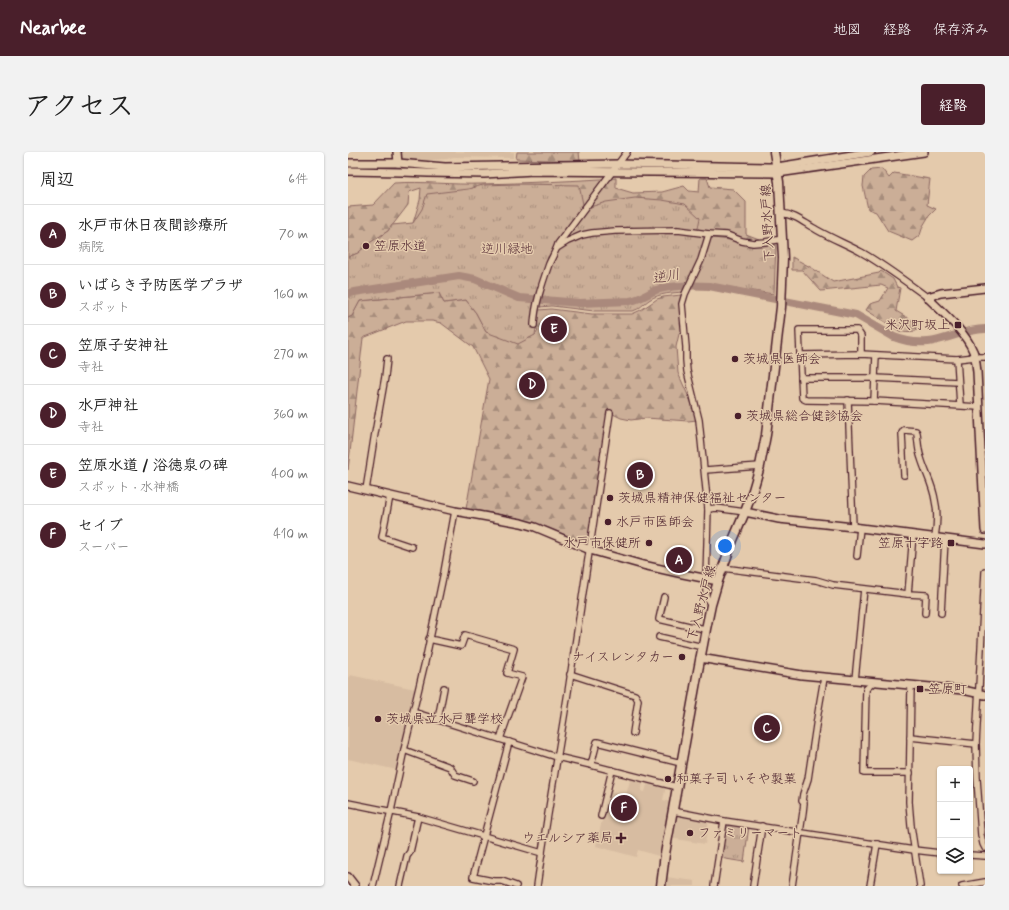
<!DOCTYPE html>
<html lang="ja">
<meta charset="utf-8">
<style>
:root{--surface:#fff;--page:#f2f2f2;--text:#222;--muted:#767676;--line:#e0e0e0;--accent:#4a1f2b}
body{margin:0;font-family:Mynerve,"Klee One",sans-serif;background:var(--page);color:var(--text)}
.controls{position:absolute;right:12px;bottom:12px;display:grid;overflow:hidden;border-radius:4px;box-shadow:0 1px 3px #0004}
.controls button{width:36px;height:36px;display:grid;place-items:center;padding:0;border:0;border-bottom:1px solid var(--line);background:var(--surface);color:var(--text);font:20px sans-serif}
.you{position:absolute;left:377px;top:394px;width:14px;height:14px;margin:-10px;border:3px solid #fff;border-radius:50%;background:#1a73e8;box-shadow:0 0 0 6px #1a73e833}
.badge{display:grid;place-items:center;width:26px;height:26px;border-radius:50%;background:var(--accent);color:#fff;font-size:13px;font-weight:700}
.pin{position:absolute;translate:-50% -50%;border:2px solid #fff;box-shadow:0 1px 4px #0006}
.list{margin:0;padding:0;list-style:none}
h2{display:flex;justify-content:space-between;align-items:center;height:52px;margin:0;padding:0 16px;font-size:17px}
h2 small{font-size:13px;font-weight:400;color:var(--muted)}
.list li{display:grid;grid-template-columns:26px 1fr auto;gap:12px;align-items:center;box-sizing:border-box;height:60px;padding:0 16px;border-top:1px solid var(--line)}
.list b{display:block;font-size:15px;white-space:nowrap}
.list p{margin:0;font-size:13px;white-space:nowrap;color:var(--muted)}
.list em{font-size:13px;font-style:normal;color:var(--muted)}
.icon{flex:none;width:22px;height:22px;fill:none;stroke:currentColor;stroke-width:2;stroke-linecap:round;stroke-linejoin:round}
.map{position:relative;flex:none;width:637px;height:734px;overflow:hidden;border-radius:4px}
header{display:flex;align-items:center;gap:24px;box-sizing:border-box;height:56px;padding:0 20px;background:var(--accent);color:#fff}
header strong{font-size:19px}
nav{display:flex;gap:22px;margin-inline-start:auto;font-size:14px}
.intro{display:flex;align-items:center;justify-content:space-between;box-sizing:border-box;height:96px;padding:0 24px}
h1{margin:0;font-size:28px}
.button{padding:10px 18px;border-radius:4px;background:var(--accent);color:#fff;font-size:14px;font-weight:700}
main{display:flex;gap:24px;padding:0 24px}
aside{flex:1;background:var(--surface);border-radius:4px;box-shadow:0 1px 3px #0004}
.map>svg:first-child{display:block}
.built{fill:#d7bca1}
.forest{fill:url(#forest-firs);stroke:#8a6661}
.park{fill:url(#park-tufts);stroke:#8a6661}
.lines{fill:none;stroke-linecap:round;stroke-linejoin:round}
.river{stroke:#aa897b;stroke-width:8}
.minor-casing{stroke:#4a1f2b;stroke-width:8}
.tertiary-casing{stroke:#4a1f2b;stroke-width:10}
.secondary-casing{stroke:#4a1f2b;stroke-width:11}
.minor{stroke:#e4caac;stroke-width:5.5}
.tertiary{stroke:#e4caac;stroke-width:7}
.secondary{stroke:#e4caac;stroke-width:8}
.poi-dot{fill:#4a1f2b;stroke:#e4caac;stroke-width:1.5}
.labels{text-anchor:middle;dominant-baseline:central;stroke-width:3;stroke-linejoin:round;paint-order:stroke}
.street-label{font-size:13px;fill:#4a1f2b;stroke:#e4caac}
.poi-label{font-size:13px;fill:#4a1f2b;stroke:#e4caac;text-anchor:start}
.park-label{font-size:13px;fill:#5d343b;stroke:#e4caac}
.water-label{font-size:14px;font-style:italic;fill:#5d343b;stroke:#e4caac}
</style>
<header>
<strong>Nearbee</strong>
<nav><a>地図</a><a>経路</a><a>保存済み</a></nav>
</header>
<div class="intro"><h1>アクセス</h1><a class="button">経路</a></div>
<main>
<aside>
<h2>周辺<small>6件</small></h2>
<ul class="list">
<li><span class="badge">A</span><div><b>水戸市休日夜間診療所</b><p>病院</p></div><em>70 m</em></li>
<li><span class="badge">B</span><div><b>いばらき予防医学プラザ</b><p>スポット</p></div><em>160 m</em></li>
<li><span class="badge">C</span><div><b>笠原子安神社</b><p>寺社</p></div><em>270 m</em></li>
<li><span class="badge">D</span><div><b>水戸神社</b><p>寺社</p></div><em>360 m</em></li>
<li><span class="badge">E</span><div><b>笠原水道 / 浴徳泉の碑</b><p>スポット · 水神橋</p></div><em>400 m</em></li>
<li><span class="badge">F</span><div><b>セイブ</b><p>スーパー</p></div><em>410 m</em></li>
</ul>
</aside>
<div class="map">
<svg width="637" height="734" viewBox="0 0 637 734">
<defs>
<pattern id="forest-firs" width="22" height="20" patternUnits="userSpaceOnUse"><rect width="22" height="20" fill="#cbae97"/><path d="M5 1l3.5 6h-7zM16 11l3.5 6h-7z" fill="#a78d7b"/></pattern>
<pattern id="park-tufts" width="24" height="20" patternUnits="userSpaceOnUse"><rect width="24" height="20" fill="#cbae97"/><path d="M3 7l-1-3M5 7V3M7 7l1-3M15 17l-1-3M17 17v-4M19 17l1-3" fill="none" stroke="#a78d7b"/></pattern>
</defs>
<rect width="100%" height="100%" fill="#e4caac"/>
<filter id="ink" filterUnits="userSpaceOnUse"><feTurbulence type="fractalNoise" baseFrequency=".025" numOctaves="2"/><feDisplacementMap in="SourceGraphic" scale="8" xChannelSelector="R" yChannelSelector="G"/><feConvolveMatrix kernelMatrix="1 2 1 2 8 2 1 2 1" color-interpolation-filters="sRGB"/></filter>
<g filter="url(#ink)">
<g class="built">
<path d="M 54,0 L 166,0 L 166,6 L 105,5 L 99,7 L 55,10 Z"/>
<path d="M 633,207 L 637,208 L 637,323 L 634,275 L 633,220 L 634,220 Z"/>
<path d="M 2,523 L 67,537 L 49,618 L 0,607 L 0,525 L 2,525 Z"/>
<path d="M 283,625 L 296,628 L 293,639 L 297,640 L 300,629 L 318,634 L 315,648 L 323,650 L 314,705 L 290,698 L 288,705 L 248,694 L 261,639 L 278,643 Z"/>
<path d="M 326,662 L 361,668 L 357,692 L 322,686 Z"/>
<path d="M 318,725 L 347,729 L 347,734 L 317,734 Z"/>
</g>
<g class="forest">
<path d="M 169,0 L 231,0 L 232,9 L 168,7 Z"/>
<path d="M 534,17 L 541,26 L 546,21 L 582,27 L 579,53 L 588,57 L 581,64 L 575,74 L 572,83 L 564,89 L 540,79 L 528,60 L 520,57 L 515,34 L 516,25 L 523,18 Z"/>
<path d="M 268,26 L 268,36 L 285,41 L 314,40 L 336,34 L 341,39 L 351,40 L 352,26 L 359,26 L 362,35 L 385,37 L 398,50 L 398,82 L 411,87 L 414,102 L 65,71 L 72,48 L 73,36 L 61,40 L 60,53 L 40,79 L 20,92 L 10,101 L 0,105 L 0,55 L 25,53 L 46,31 C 75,29 104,33 133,32 C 178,31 223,29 268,26 Z"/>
<path d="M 444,105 L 464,116 L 485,130 L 531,121 L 533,119 L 545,127 L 549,135 L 552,136 L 548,159 L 570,172 L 568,179 L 553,180 L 518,158 L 522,152 L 532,149 L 540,136 L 533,133 L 473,139 L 454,118 L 444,118 Z"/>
<path d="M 91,141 L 96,151 L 118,148 L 128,161 L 138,180 L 187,183 L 190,179 L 188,176 L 191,158 L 203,157 L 244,162 L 284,162 L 293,158 L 309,147 L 315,145 L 333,143 L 334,144 L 334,179 L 331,182 L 328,195 L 330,221 L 347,259 L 349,268 L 340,269 L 298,266 L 283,268 L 273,266 L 261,260 L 239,394 C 218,382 196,373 173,367 C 155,362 136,360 118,357 L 141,227 L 125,195 L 93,171 L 84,169 L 58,169 L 15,186 L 0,318 L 0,166 L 4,164 L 12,149 Z"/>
</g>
<g class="park">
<path d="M 169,32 L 231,33 L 236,57 L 258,50 L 287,46 L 314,48 L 337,52 L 352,66 L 349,81 L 365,84 L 365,86 L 428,93 L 426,142 L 341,130 L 336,140 C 324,141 312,141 301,148 C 295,152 292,157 285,159 L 246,159 L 204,154 L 191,155 L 187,183 L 170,192 L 138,180 L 128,161 L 118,148 L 96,151 L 91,141 L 12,149 L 4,164 L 0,166 L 0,105 L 10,101 L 20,92 L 40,79 L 44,73 L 65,71 L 74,57 L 79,42 L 120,37 L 135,33 Z"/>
<path d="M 377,671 L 401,674 L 396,710 L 372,706 Z"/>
</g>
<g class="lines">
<path class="river" d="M 0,141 L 111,124 L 127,127 L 171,146 L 232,151 L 282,149 C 293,147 299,142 308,138 C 325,133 344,133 361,134 L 508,163 L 546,185 C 556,189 569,191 580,190 C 599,188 617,177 637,177"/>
<defs>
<g id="minor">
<path d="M 433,61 C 448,63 456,71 469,78 C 483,86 498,92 513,100 C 536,113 557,129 579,145"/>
<path d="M 209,96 L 220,89 L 234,83 L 244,81 L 267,79 L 330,78 L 361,82 L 379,83 L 394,89 L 405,91 L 417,90 L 435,87"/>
<path d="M 186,173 C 187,152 194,132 201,112 C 204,105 208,99 210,92 L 279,0"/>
<path d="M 513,202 L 513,184 L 509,178 L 451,178 L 454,246 L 458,248 L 526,249 L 631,255"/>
<path d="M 452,203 L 513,202 L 609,207 L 627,205 L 637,205"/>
<path d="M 609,207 L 612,253"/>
<path d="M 453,226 L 527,226 L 610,230"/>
<path d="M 500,248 L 505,375"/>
<path d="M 526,249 L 528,203"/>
<path d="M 357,318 L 412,314"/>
<path d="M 556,323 L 554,281 L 556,278 L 568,279 L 569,281 C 570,290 570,298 573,306 C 577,320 585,333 587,348 C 590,360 589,373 587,385"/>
<path d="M 18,338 L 26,287 L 37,225 L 39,207"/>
<path d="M 42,344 L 34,385 L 64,395"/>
<path d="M 360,357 L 368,356 L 397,360"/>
<path d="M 509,404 L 512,376"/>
<path d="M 375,416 L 468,428 L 485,433 L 560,442 L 578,443 L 577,461"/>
<path d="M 637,420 L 628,592 L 629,627 L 633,683 L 635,692 L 637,696"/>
<path d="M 358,427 L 360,357 L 351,268 L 339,219 L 338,208 L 338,195 L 334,152 L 337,142 L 353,108 L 361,82"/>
<path d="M 358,437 L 358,445 L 363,453"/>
<path d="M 560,442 L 565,383"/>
<path d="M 316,445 L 311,467 L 341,474 L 358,477"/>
<path d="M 593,461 L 597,387"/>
<path d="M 311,485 L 355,495"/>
<path d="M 81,487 L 113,494 L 117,483 L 166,497 L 159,521 L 174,525 L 152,587"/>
<path d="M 222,522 L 287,543 L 290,548 L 285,581"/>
<path d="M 507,528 L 516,437"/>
<path d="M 526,530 L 518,537 L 516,621 L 562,621"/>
<path d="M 563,534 L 561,650 L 563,674 L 572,734"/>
<path d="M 65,560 L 209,605 L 243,613 L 329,635"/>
<path d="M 90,567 L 96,536"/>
<path d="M 562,585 L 628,592"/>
<path d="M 161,590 L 125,725 L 145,729 L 154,729 L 168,734"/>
<path d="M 56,598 L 102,615 L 107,623 L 125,629"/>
<path d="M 243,613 L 249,590 L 333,611"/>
<path d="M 0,651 L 70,665 L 194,701"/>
<path d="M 325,659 L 376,669 L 566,698 L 592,701"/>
<path d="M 253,664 L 264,618"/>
<path d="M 622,703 L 637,704"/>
<path d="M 25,734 L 43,659 L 56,598 L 77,510 L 96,420 L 107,359"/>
<path d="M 52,734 L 59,704 L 62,700 L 70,665"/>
<path d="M 189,734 C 198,669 210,604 220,540 C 234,447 248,354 262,261"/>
<path d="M 366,734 L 376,669"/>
<path d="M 405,734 L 414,674"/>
<path d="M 444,734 L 455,660 L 456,651 L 454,649 L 455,642 L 460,627 L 469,567 L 476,526"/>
<path d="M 522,734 L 529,692"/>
<path d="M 614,734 L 637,730"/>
</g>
<g id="tertiary">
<path d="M 49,0 L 50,11"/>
<path d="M 0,11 L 50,11 L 97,15 L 270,12 L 420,15 L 429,15 L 523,0"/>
<path d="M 0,19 L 54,20 L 80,21 L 136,22 L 186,19 L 430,21 L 576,0"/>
<path d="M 637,136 L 593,141 L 579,145 C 594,160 617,179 625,199 C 628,206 628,213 629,220 L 637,378"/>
<path d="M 0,334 L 107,359 L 173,371 L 187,375 L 242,398 L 295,413 L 335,422 L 370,429"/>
<path d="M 397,360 L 431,367 L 505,375 L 637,392"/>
<path d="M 352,506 L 454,523 L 615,538 L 637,543"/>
<path d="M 0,725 L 7,734"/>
</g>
<path id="secondary" d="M 313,734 L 317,702 L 349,524 L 358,477 L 363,453 L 370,429 L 385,388 L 397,360 L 405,338 L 412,314 L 418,283 L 433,155 L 435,106 L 431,30 L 426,0"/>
</defs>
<use href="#minor" class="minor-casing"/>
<use href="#tertiary" class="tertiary-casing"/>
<use href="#secondary" class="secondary-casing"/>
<use href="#minor" class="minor"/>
<use href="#tertiary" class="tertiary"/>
<use href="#secondary" class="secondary"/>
</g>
</g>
<g class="poi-dot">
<circle cx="18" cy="94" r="4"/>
<rect x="606" y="169" width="8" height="8" rx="2"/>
<circle cx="387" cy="207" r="4"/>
<circle cx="390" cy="264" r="4"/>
<circle cx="262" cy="346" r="4"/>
<circle cx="260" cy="370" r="4"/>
<circle cx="301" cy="391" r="4"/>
<rect x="599" y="387" width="8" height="8" rx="2"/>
<circle cx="334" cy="505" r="4"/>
<rect x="568" y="533" width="8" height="8" rx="2"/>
<circle cx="30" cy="567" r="4"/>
<circle cx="320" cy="627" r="4"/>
<circle cx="342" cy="681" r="4"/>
<path d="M271 680h4v4h4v4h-4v4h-4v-4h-4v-4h4z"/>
</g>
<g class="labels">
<g class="street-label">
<text transform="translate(420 71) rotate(-93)">下入野水戸線</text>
<text transform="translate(354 451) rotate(-75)">下入野水戸線</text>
</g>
<g class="poi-label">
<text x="26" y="94">笠原水道</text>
<text x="602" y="173" text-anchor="end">米沢町坂上</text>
<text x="395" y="207">茨城県医師会</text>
<text x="398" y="264">茨城県総合健診協会</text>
<text x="270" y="346">茨城県精神保健福祉センター</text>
<text x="268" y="370">水戸市医師会</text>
<text x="293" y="391" text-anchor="end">水戸市保健所</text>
<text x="595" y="391" text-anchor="end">笠原十字路</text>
<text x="326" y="505" text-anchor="end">ナイスレンタカー</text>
<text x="580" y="537">笠原町</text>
<text x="38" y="567">茨城県立水戸聾学校</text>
<text x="328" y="627">和菓子司 いそや製菓</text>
<text x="350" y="681">ファミリーマート</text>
<text x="265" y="686" text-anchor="end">ウエルシア薬局</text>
</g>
<g class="park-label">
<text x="159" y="97">逆川緑地</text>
</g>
<g class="water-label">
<text transform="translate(318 125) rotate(-11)">逆川</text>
</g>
</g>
</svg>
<div class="controls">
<button>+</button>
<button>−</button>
<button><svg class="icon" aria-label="layers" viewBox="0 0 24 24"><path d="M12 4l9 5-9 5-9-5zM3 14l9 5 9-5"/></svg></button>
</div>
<div class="you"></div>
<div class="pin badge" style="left:331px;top:408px">A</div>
<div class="pin badge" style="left:292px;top:323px">B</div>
<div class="pin badge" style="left:419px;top:576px">C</div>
<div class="pin badge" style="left:184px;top:233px">D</div>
<div class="pin badge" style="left:206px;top:177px">E</div>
<div class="pin badge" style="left:276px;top:656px">F</div>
</div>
</main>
